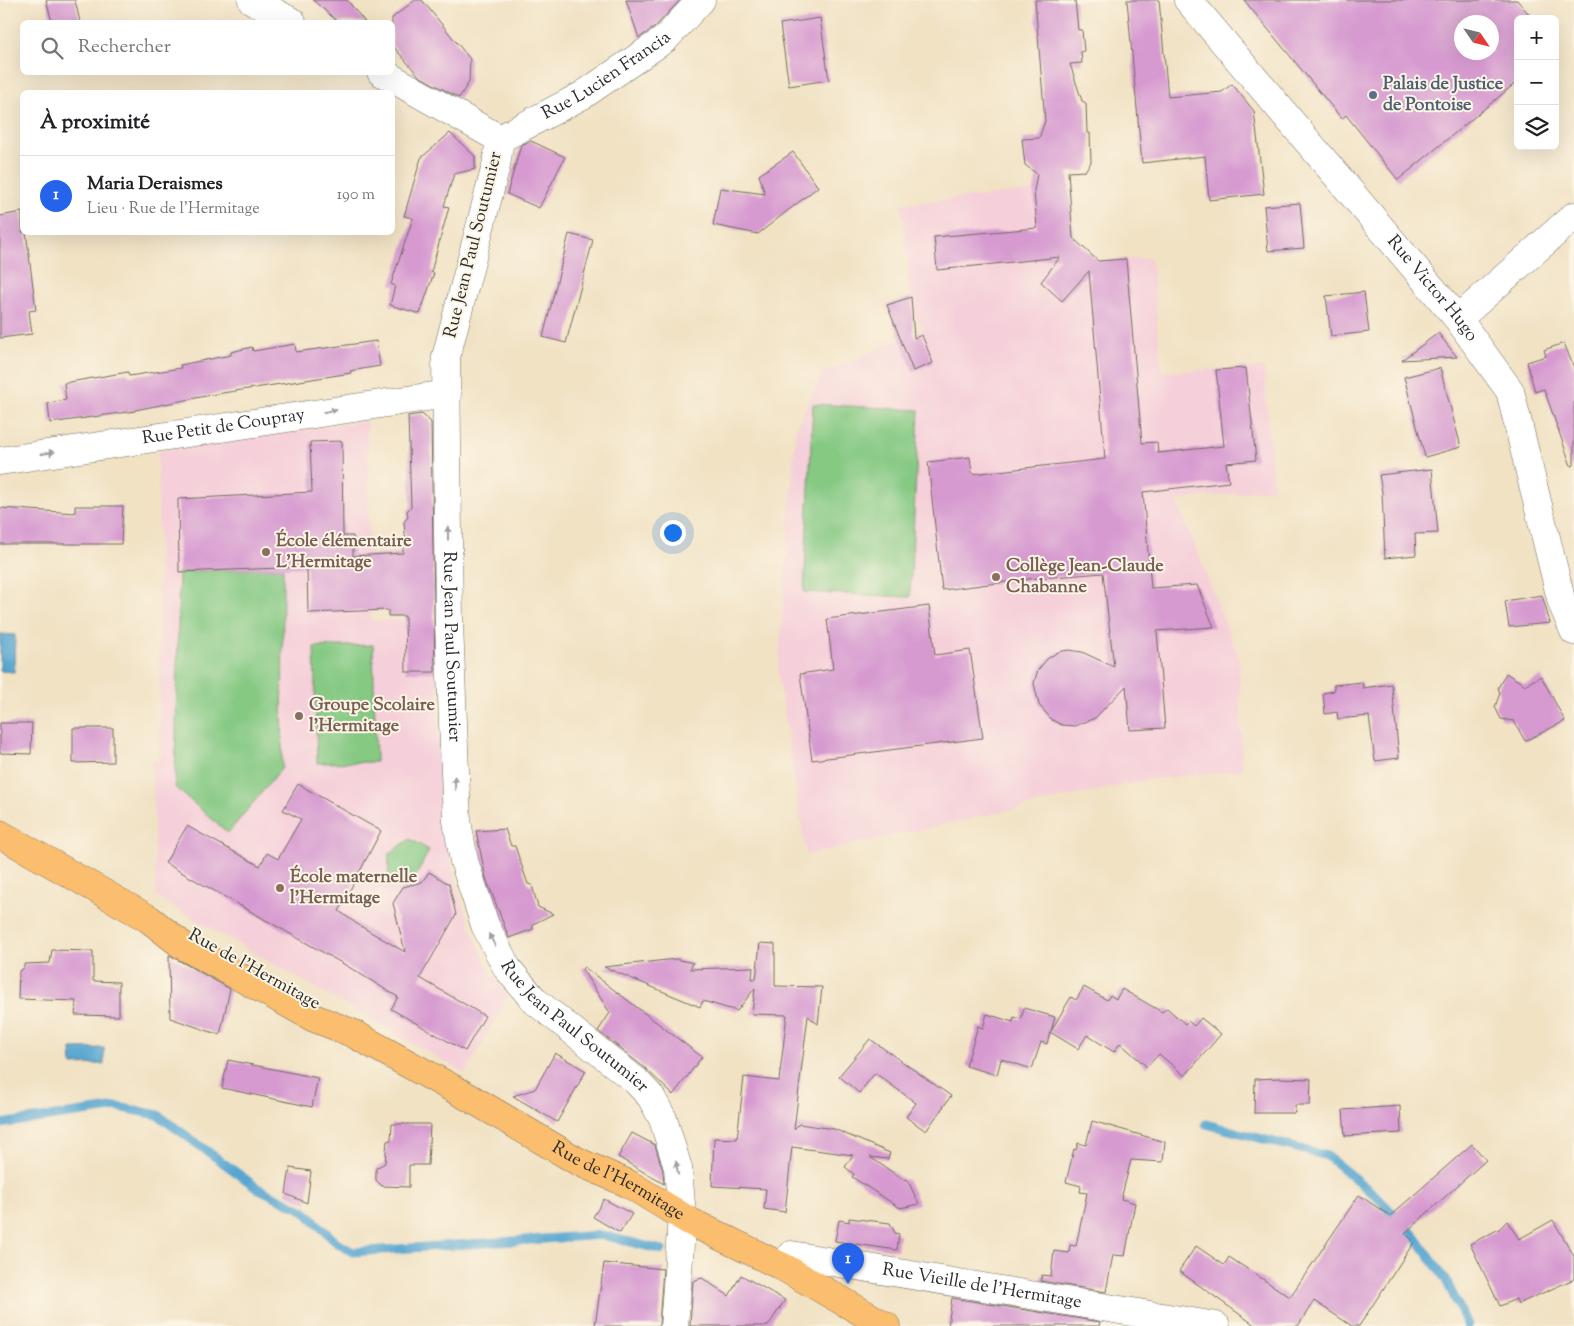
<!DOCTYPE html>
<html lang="fr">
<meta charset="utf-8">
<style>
:root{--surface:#fff;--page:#f6f6f6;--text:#202124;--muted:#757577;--line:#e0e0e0;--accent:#2563eb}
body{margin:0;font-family:"Sorts Mill Goudy",serif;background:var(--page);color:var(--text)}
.controls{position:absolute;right:15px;top:15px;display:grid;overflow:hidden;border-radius:8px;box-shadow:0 5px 20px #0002}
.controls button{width:45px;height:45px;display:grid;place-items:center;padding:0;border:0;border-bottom:1px solid var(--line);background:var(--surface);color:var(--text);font:25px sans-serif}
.compass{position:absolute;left:1454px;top:15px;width:45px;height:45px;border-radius:50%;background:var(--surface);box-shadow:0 5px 20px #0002;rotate:125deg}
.you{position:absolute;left:672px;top:532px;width:18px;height:18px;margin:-12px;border:4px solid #fff;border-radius:50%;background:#1a73e8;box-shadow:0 0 0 8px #1a73e833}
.badge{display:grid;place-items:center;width:32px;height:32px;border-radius:50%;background:var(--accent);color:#fff;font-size:16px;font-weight:700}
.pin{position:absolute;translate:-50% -41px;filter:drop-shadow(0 1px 2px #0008)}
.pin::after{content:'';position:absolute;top:26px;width:18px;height:15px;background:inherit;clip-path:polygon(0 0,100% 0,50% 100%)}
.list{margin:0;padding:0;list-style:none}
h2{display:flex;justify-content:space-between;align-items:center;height:65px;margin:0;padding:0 20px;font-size:21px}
h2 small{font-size:16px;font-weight:400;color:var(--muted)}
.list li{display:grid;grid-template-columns:32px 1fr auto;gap:15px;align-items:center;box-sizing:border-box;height:80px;padding:0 20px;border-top:1px solid var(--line)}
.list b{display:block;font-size:19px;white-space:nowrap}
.list p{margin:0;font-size:16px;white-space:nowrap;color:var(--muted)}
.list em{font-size:16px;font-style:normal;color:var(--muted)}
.icon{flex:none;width:28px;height:28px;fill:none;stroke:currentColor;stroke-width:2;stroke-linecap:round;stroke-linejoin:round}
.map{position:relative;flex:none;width:1574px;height:1326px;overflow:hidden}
.search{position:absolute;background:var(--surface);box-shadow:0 5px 20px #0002;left:20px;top:20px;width:375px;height:55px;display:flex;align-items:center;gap:12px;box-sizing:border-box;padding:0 18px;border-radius:8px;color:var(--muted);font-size:19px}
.panel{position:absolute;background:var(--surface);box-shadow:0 5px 20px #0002;left:20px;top:90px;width:375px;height:145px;border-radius:8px}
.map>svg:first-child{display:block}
.built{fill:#f5cfd9}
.green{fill:#85c983;stroke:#587a57}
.water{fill:#56a6d0;stroke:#40687e}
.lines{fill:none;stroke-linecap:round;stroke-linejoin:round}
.stream{stroke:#56a6d0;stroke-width:9}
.building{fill:#d699d0;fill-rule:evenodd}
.minor-casing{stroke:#706b61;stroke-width:29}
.major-casing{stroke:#706b61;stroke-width:29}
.minor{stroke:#fff;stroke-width:28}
.major{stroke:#fbbd6e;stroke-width:28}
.oneway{fill:#a0a0a0}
.service-dot{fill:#5c6f8a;stroke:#fcf5e5;stroke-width:2}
.education-dot{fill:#8d6e63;stroke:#fcf5e5;stroke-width:2}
.labels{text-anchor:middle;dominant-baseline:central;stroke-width:4;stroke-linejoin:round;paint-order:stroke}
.street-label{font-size:18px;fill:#2b2b2b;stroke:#fcf5e5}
.service-label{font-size:18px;font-weight:bold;fill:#4e5e75;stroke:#fcf5e5;text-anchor:start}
.education-label{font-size:18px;font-weight:bold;fill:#785e54;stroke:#fcf5e5;text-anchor:start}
</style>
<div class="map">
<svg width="1574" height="1326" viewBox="0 0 1574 1326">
<rect width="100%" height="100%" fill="#fcf5e5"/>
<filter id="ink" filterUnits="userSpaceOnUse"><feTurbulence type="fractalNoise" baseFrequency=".02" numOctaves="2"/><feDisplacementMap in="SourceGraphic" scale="10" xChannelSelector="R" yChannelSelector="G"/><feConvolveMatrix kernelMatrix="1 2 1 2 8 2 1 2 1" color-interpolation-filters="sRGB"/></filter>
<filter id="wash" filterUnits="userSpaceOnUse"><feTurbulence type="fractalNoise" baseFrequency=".0096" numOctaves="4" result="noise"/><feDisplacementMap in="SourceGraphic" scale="20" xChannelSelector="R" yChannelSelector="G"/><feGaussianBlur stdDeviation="1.12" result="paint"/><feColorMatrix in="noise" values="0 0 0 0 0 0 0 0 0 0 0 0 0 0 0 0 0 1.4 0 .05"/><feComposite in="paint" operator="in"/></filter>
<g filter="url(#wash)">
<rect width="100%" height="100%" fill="#f1e2c4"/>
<g class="built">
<path d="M 1034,191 L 1073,241 L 1076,241 L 1096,261 L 1151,258 L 1162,372 L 1264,368 L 1273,489 L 1177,500 L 1239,659 L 1242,770 L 1150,779 L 806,855 L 778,673 L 796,427 L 823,373 L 924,329 L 912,310 L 901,204 Z"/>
<path d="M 367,421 L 371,621 L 436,618 L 440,800 L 444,832 L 457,887 L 472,931 L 487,966 L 508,997 L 465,1073 L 156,897 L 152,761 L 160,759 L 158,451 Z"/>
</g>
<g class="green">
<path d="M 813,404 L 919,410 L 910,597 L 804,592 Z"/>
<path d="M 283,568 L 282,768 L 228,833 L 175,787 L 179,572 Z"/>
<path d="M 373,645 L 376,762 L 317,763 L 314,647 Z"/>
<path d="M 410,839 L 429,850 L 416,876 L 388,882 L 389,854 Z"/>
</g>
<g class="water">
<path d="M 0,634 L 15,635 L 14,672 L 0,671 Z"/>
<path d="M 104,1048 L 104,1064 L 72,1065 L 71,1049 Z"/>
</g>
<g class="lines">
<g class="stream">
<path d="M 0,1124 L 118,1107 L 158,1115 L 259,1189 L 303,1210 L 338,1244 L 353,1252 L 602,1235 L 662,1250"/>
<path d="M 1206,1124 L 1327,1156 L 1375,1195 L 1415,1236 L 1446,1280 L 1468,1326"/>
</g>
</g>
<g id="blocks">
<g class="building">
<path d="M 46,0 L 75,0 L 80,22 L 52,22 Z"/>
<path d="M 313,0 L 347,0 L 365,22 L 338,22 Z"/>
<path d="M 415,0 L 422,0 L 470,59 L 469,82 L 459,98 L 419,76 L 392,45 L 392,18 Z"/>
<path d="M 626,0 L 680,0 L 655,27 L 639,38 Z"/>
<path d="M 1035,0 L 1075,0 L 1078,30 L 1082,30 L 1084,51 L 1081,52 L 1082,63 L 1070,64 L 1082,101 L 1086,103 L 1087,133 L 1090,133 L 1091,162 L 1085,171 L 1068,172 L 1073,238 L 1098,261 L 1126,259 L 1142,443 L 1157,442 L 1158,453 L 1224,446 L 1216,370 L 1246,368 L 1256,460 L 1226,463 L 1229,482 L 1143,492 L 1151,588 L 1197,585 L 1214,627 L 1157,631 L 1165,728 L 1130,730 L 1126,686 L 1095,718 L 1075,726 L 1062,725 L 1052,720 L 1039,705 L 1034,683 L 1038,670 L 1047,659 L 1058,652 L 1069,650 L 1082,652 L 1114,667 L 1103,573 L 1029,579 L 942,590 L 928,462 L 970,457 L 972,474 L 1105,459 L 1089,271 L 1062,301 L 1041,282 L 1060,257 L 937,270 L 934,237 L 1037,228 L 1034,191 L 1037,174 L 1025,165 L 1022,139 L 1039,138 L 1045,121 Z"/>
<path d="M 1127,0 L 1159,0 L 1168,97 L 1222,92 L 1232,84 L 1254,111 L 1264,194 L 1209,200 L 1205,156 L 1142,163 Z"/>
<path d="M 1244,0 L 1517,0 L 1533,19 L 1518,19 L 1518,81 L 1398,180 L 1346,115 L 1342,119 ZM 1462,22 L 1492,22 L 1492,52 L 1462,52 Z"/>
<path d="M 820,18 L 829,80 L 789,86 L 780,24 Z"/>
<path d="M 450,133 L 475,156 L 475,169 L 454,174 L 444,206 L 449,207 L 431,272 L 434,273 L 420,314 L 390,305 L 395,286 L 391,284 L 413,218 L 404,216 L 421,158 Z"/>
<path d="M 531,141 L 565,157 L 539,208 L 507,194 L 521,145 Z"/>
<path d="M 793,152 L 818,187 L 758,234 L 713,225 L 720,188 L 765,194 L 759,175 Z"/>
<path d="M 1300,203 L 1304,248 L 1268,251 L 1264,206 Z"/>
<path d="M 22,212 L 22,232 L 26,232 L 36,310 L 29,311 L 32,334 L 0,338 L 0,216 Z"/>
<path d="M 569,234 L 593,240 L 566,343 L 543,337 Z"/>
<path d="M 1364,292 L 1369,332 L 1331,336 L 1326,296 Z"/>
<path d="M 911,297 L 914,338 L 922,335 L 933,363 L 913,371 L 887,305 Z"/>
<path d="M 1438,333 L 1457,357 L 1402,360 Z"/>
<path d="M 376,341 L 380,366 L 350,371 L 351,373 L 216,394 L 135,410 L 135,411 L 50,423 L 48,403 L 66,400 L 64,383 L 128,372 L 129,376 L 181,368 L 180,365 L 231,355 L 231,352 L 252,347 L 253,351 L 295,344 L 296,352 Z"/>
<path d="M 1564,343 L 1574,368 L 1574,465 L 1571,466 L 1544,389 L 1535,392 L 1527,362 L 1546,356 L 1544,350 Z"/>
<path d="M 1440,368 L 1461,447 L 1425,457 L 1404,377 Z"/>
<path d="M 422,414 L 431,422 L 435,672 L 406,672 L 405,616 L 388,616 L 388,610 L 308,613 L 307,567 L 179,572 L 178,499 L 312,492 L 310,442 L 342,441 L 343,536 L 353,536 L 353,556 L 403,553 L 403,546 L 406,546 L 404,522 L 408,517 L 407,511 L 411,507 L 408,416 Z"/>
<path d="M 1432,469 L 1438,533 L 1415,534 L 1416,555 L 1385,558 L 1382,492 L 1379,475 Z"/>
<path d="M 75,506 L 123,506 L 121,544 L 0,544 L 0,508 L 75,513 Z"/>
<path d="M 1542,595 L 1550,623 L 1509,627 L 1505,601 Z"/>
<path d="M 929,606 L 935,655 L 970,650 L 983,738 L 812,760 L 800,674 L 833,669 L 827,619 Z"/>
<path d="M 1506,673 L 1525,685 L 1541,676 L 1565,721 L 1525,741 L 1514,721 L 1501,719 L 1495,707 L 1500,693 L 1498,688 Z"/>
<path d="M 1362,682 L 1363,688 L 1391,684 L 1392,686 L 1399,758 L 1375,761 L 1369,716 L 1338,719 L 1337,712 L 1325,714 L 1323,693 L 1334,691 L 1334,685 Z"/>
<path d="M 0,723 L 32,723 L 31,754 L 0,753 Z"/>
<path d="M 73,728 L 113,728 L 113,762 L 73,763 Z"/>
<path d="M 298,784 L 381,831 L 339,911 L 357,924 L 405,952 L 393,903 L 403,887 L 422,882 L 429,872 L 449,884 L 456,915 L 420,978 L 485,1016 L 465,1051 L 391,1009 L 398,997 L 347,966 L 165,863 L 187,826 L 260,866 L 267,853 L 278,859 L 301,819 L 283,810 Z"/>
<path d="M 505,829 L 511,846 L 515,846 L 528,884 L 532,885 L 538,907 L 553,914 L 533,924 L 533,929 L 509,938 L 486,878 L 476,831 Z"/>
<path d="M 760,943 L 775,944 L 775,986 L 822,987 L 818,1024 L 808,1016 L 794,1129 L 799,1124 L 834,1129 L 890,1153 L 888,1159 L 870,1157 L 904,1180 L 907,1179 L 919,1204 L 900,1208 L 852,1177 L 854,1174 L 845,1167 L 853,1155 L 792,1147 L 785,1212 L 764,1209 L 766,1189 L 712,1186 L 714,1138 L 737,1139 L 744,1077 L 779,1081 L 787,1015 L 752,1014 L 755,988 L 737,1011 L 703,1001 L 700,1007 L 604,967 L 676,959 L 693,963 L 690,969 L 753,967 L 752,979 L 756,979 Z"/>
<path d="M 52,950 L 93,951 L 93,981 L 119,982 L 119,1016 L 75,1015 L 76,1001 L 18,999 L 19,971 L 24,968 L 24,964 L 50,963 Z"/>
<path d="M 169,955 L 230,989 L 220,1035 L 170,1018 Z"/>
<path d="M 584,967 L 702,1057 L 673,1095 L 646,1069 L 598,1031 L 610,1013 L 582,969 Z"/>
<path d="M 1084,987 L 1107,1000 L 1110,995 L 1116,999 L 1122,989 L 1162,1012 L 1167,1008 L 1185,1024 L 1188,1021 L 1194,1026 L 1201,1018 L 1221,1034 L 1185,1076 L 1159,1054 L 1147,1067 L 1120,1043 L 1114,1052 L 1087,1035 L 1078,1049 L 1050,1032 L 1047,1044 L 1041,1042 L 1032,1069 L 1001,1059 L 997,1075 L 966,1066 L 978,1026 L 983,1028 L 987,1014 L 1013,1022 L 1014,1017 L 1021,1019 L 1024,1008 L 1055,1017 L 1051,1031 L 1071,997 L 1076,1000 Z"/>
<path d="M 870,1039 L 951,1096 L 926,1131 L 906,1117 L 916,1103 L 875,1073 L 859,1093 L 839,1076 Z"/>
<path d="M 555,1053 L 586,1071 L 557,1122 L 513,1096 L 535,1089 Z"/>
<path d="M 228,1060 L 318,1078 L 312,1107 L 222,1088 Z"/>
<path d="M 1280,1078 L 1311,1079 L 1310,1105 L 1295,1105 L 1295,1113 L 1254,1113 L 1255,1079 Z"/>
<path d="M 1400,1106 L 1401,1133 L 1345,1136 L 1343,1110 Z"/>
<path d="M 1092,1121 L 1165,1142 L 1163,1162 L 1131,1160 L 1121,1199 L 1135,1203 L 1125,1256 L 1113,1255 L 1106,1292 L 1041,1281 L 1042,1275 L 1051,1276 L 1054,1251 L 1069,1253 L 1070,1245 L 1076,1246 L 1087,1193 L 1080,1192 L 1081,1186 L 1066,1182 L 1074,1149 L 1076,1150 L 1078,1143 L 1086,1145 Z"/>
<path d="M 392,1124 L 430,1124 L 428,1165 L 409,1165 L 409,1187 L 382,1186 L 376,1180 L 376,1168 L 385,1163 L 387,1141 L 391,1140 Z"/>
<path d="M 632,1133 L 655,1145 L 663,1171 L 664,1184 L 618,1157 Z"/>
<path d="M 1472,1144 L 1486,1160 L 1405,1233 L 1414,1242 L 1359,1326 L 1352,1326 L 1314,1301 L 1298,1326 L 1256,1326 L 1179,1271 L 1196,1246 L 1224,1265 L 1229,1257 L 1290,1297 L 1359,1195 L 1390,1216 Z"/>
<path d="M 290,1168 L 311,1171 L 307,1203 L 286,1194 Z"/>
<path d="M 604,1199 L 632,1214 L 620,1233 L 593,1217 Z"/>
<path d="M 849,1218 L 890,1223 L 895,1233 L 899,1234 L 897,1250 L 835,1241 L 839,1220 L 849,1222 Z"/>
<path d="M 1553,1220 L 1574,1256 L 1574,1279 L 1518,1304 L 1516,1299 L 1500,1306 L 1470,1244 L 1499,1229 L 1507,1221 L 1519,1239 Z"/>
<path d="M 604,1263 L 663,1269 L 659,1326 L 595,1326 Z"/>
<path d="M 741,1275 L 785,1300 L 768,1326 L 690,1326 L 693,1281 L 702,1278 L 729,1296 Z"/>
<path d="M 952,1298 L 1100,1322 L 1099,1326 L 948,1326 Z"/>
</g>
</g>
</g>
<g filter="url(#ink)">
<use href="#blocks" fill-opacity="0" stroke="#706b61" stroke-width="1"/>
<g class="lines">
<defs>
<g id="minor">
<path d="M 252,0 L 292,22"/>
<path id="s1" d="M 1188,0 L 1458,319 L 1510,391 L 1562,603 L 1574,631"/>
<path id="s2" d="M 381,72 L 500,139 L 496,166 L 446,357 L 449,624 L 457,821 L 464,861 L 485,925 L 507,968 L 535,1001 L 636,1081 L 651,1097 L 663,1119 L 678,1168 L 682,1217 L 674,1326"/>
<path id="s3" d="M 500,139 L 583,95 L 665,39 L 701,0"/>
<path d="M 1458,319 L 1574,216"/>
<path id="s4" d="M 0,461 L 447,394"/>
<path id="s5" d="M 783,1267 L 791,1255 L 1216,1326"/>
</g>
<g id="major">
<path id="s6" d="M 0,834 L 149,919 L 182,945 L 314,1018 L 352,1033 L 472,1099 L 579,1162 L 629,1184 L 691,1222 L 783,1267 L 886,1326"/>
</g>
</defs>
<use href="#minor" class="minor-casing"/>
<use href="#major" class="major-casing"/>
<use href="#minor" class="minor"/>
<use href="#major" class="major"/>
</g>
<defs><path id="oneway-solid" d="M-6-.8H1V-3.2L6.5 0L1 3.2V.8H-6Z" transform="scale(1.25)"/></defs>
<g class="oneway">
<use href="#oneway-solid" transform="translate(330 411) rotate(-9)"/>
<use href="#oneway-solid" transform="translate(48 453) rotate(-9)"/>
<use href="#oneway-solid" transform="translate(448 533) rotate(-90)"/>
<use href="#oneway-solid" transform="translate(455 783) rotate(-92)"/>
<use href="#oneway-solid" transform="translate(492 940) rotate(-118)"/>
<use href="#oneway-solid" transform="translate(677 1168) rotate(-99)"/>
</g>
</g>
<circle class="service-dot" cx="1373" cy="95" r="5"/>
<g class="education-dot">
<circle cx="266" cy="552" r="5"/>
<circle cx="996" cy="577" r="5"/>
<circle cx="299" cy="716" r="5"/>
<circle cx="280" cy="888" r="5"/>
</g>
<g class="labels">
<g class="street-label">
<text stroke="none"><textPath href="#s3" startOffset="124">Rue Lucien Francia</textPath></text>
<text transform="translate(474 245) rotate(-76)">Rue Jean Paul Soutumier</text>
<text stroke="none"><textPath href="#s1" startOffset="378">Rue Victor Hugo</textPath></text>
<text stroke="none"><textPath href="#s4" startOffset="226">Rue Petit de Coupray</textPath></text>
<text stroke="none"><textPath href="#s2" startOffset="651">Rue Jean Paul Soutumier</textPath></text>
<text transform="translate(254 970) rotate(29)">Rue de l'Hermitage</text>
<text stroke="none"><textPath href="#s2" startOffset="1071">Rue Jean Paul Soutumier</textPath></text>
<text stroke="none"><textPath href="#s6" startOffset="710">Rue de l'Hermitage</textPath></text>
<text stroke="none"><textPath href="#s5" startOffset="208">Rue Vieille de l'Hermitage</textPath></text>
</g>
<g class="service-label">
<text x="1383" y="85">Palais de Justice<tspan x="1383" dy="21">de Pontoise</tspan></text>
</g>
<g class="education-label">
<text x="276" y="542">École élémentaire<tspan x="276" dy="21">L'Hermitage</tspan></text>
<text x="1006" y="567">Collège Jean-Claude<tspan x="1006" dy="21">Chabanne</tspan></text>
<text x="309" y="706">Groupe Scolaire<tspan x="309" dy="21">l'Hermitage</tspan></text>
<text x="290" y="878">École maternelle<tspan x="290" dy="21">l'Hermitage</tspan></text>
</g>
</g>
</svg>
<div class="controls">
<button>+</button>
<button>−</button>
<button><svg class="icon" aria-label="layers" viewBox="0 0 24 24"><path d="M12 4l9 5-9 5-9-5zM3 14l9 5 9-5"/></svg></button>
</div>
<svg class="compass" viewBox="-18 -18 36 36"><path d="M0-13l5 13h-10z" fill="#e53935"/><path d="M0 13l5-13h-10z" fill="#757577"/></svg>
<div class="you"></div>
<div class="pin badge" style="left:848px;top:1284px">1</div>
<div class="search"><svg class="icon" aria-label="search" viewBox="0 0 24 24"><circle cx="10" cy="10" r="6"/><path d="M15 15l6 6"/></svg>Rechercher</div>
<section class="panel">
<h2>À proximité<small></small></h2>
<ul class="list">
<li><span class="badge">1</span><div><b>Maria Deraismes</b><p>Lieu · Rue de l'Hermitage</p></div><em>190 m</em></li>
</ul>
</section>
</div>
